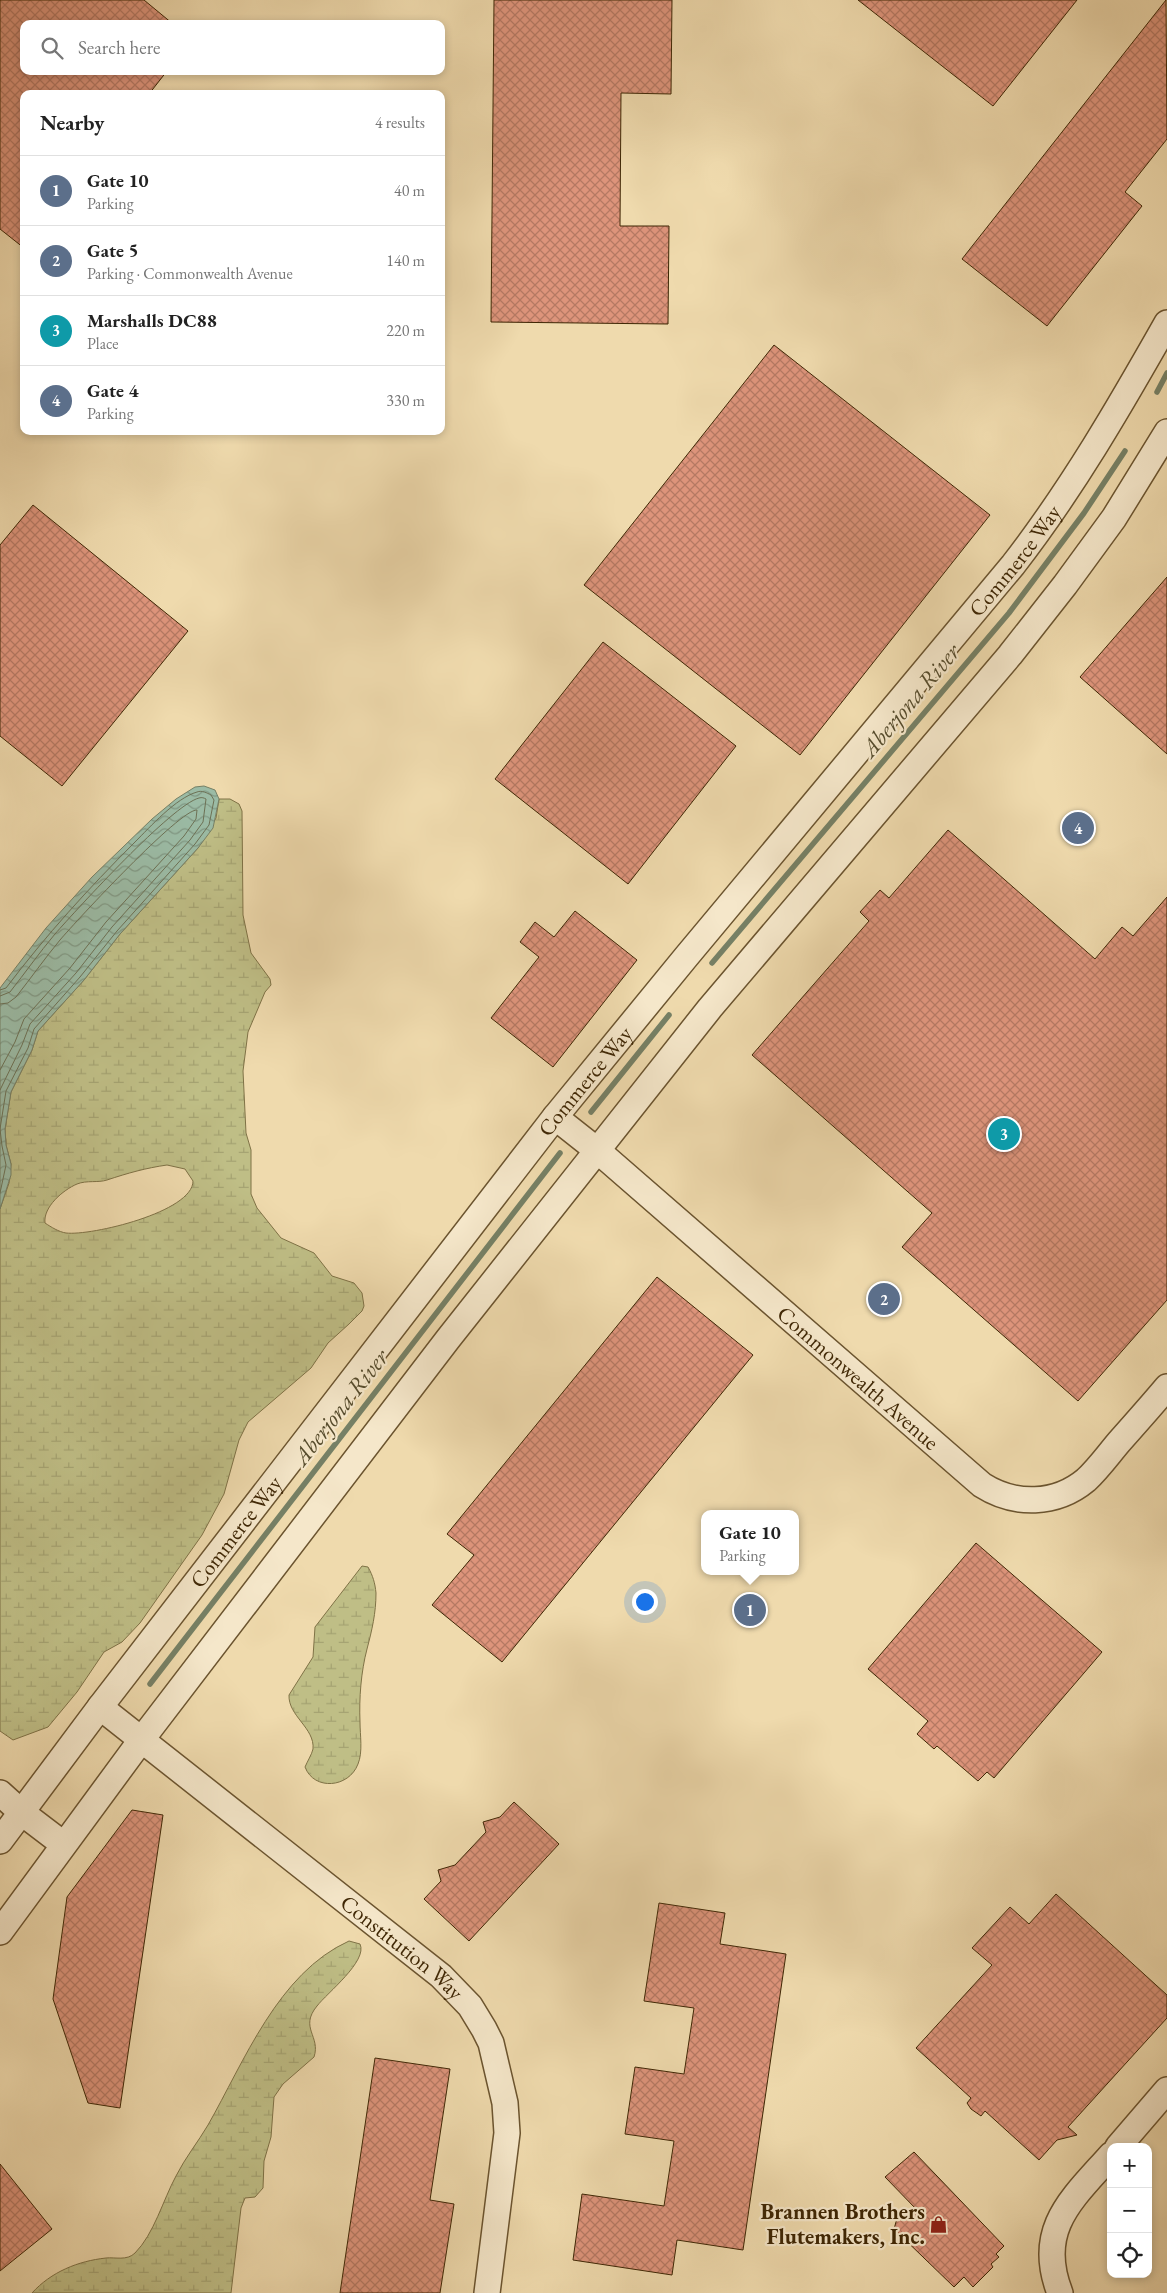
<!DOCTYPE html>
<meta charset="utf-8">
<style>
:root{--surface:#fff;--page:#f2f2f2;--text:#222;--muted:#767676;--line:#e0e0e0;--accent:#111827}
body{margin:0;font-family:"EB Garamond",serif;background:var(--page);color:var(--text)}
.controls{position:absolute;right:15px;bottom:15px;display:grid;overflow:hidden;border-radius:10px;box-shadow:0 2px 8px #0003}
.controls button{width:45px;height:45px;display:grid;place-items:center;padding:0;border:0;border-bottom:1px solid var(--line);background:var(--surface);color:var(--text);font:25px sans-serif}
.you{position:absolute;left:644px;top:1601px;width:18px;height:18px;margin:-12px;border:4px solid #fff;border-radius:50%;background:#1a73e8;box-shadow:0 0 0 8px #1a73e833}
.badge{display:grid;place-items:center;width:32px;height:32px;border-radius:50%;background:var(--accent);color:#fff;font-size:16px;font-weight:700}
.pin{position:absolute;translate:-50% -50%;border:2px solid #fff;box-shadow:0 1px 5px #0006}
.popup{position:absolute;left:701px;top:1510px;width:98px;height:65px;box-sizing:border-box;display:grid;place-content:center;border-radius:10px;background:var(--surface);filter:drop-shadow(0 1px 4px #0005);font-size:16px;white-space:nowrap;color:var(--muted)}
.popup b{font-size:19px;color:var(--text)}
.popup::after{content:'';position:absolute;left:50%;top:100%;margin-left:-10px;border:10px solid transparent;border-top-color:var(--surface)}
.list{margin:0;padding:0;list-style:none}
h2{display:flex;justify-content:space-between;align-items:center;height:65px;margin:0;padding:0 20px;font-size:21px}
h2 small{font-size:16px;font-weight:400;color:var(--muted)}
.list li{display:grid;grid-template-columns:32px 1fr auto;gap:15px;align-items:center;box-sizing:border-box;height:70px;padding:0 20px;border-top:1px solid var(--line)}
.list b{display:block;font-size:19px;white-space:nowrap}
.list p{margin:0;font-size:16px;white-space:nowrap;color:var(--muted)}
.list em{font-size:16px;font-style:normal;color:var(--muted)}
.icon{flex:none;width:28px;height:28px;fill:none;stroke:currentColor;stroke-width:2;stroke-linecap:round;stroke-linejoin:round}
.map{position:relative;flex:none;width:1167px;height:2293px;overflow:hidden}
.search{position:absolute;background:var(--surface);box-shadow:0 2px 8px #0003;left:20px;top:20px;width:425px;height:55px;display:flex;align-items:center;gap:12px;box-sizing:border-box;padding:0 18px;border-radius:10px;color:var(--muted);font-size:19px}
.panel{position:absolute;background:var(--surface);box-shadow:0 2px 8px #0003;left:20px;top:90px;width:425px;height:345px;border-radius:10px}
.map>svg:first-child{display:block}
.wetland{fill:url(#wetland-marsh);stroke:#7f7246;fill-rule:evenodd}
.water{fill:url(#water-waves);stroke:#768065}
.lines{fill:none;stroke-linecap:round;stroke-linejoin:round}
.shore{stroke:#6d7155;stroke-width:1}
.stream{stroke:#768065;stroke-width:5.5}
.building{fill:url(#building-cross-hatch);stroke:#3f2705}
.minor-casing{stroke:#6b542f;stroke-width:28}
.minor{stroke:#f5e7ca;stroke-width:25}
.labels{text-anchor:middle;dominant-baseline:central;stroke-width:4.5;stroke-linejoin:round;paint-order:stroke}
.street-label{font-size:22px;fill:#3f2705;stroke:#f5e7ca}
.poi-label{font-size:22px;font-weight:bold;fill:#3f2705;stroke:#f5e7ca;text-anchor:end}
.water-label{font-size:24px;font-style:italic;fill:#564c2d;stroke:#f5e7ca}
</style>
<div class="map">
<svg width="1167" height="2293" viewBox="0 0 1167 2293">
<defs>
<pattern id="wetland-marsh" width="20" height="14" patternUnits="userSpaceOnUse" patternTransform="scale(1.25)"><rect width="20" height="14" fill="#bfbe86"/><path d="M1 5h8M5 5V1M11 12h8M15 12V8" fill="none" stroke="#a5a372"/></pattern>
<pattern id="water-waves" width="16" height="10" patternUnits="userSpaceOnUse" patternTransform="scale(1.25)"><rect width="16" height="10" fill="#9bbba5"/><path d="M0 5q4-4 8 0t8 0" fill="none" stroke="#809884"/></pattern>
<pattern id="building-cross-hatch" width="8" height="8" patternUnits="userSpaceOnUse" patternTransform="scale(1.25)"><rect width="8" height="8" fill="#dd947b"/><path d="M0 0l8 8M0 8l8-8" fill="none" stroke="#b57963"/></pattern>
</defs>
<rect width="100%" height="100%" fill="#efdaad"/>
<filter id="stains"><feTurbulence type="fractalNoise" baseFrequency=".004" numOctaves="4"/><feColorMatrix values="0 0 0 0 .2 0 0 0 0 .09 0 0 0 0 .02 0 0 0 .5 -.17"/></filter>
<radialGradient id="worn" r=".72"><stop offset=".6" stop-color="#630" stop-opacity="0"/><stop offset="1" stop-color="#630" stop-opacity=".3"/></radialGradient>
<g class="wetland">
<path d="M 219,799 L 230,799 L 239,804 L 242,811 L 243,915 L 251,953 L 270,979 L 271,985 L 265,992 L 248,1032 L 243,1071 L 246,1133 L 251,1150 L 251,1194 L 257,1208 L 281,1238 L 314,1253 L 332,1276 L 354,1283 L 362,1293 L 364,1306 L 362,1311 L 349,1324 L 328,1343 L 311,1368 L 248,1422 L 239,1440 L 224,1494 L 202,1535 L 140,1623 L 122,1642 L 104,1652 L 77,1692 L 48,1727 L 13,1740 L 0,1731 L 0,1209 L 9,1183 L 11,1164 L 6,1145 L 5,1129 L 11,1092 L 32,1050 L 38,1031 L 84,980 L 120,934 L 198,848 L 216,818 ZM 167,1165 L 185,1169 L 193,1181 C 193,1212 91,1236 66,1233 C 59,1232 51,1227 45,1223 C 43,1207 63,1190 77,1184 C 87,1180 98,1183 107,1180 C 128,1173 146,1168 167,1165 Z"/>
<path d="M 362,1566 L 368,1567 C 373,1576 375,1583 376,1593 C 376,1613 372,1630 367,1649 C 361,1672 359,1698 360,1722 C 360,1735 363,1752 358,1764 C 349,1788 314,1791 305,1767 C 307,1762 312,1754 313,1749 C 315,1728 288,1716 289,1695 L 313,1657 L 315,1627 Z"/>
<path d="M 349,1941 L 360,1944 C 368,1961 327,1993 317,2006 C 299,2028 321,2036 314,2057 L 283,2084 L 274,2097 L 271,2137 L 264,2161 L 263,2188 L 255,2197 L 245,2198 L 241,2208 L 231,2293 L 32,2293 C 51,2272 78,2261 106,2258 C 115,2257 127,2261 135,2253 C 154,2234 163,2200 176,2176 C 185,2158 198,2142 208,2125 C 244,2062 278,1973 349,1941 Z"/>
</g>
<path class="water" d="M 204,786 L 215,790 L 219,799 L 213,828 L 198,848 L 120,934 L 84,980 L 38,1031 L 32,1050 L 11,1092 L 5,1129 L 6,1145 L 11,1164 L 11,1175 L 0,1209 L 0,988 L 46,928 L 92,877 L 152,819 L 176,799 L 195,787 Z"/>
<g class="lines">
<g class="shore">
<path d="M 0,990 L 6,988 C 47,934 87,890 135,842 C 150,827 176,798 197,792 C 202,790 207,793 211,795 L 214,800 L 209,825 L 195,844 L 117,931 L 80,977 L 34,1029 L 28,1048 L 6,1091 L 0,1129 L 2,1146 L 6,1165 L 0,1193"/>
<path d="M 0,996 L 10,992 C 25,973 39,953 55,934 C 77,909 172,805 199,798 C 202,797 204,798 206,799 L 203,822 L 190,840 L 112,927 L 76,973 L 30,1024 L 22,1045 L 0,1090"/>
<path d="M 0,1004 L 8,1003 L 16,997 C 31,978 45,958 60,940 C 77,920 180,809 197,810 L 196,819 L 184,836 L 106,922 L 70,968 L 24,1019 L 15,1042 L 0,1070"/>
</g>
<g class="stream">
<path d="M 1157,392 L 1167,373"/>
<path d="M 712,963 L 1009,613 L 1084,513 L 1125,451"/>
<path d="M 591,1112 L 669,1015"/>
<path d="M 150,1684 L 560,1153"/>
</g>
</g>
<g class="building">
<path d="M 0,0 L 144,0 L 173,24 L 24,24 L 24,71 L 167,71 L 149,94 L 24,94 L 24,248 L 0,229 Z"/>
<path d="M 494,0 L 672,0 L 671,94 L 621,93 L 620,226 L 669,226 L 668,324 L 491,322 Z"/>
<path d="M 858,0 L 1077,0 L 993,106 Z"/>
<path d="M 1166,0 L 1167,139 L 1125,192 L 1142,206 L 1047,326 L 962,259 Z"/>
<path d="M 774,345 L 990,515 L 800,755 L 584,585 Z"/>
<path d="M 33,505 L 188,631 L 62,786 L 0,736 L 0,545 Z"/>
<path d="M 1167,577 L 1167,754 L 1080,677 Z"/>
<path d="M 603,642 L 736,746 L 628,884 L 495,779 Z"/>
<path d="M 948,830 L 1095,959 L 1122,927 L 1133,936 L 1167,897 L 1167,1300 L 1078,1401 L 902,1247 L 932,1213 L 752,1055 L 869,921 L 860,912 L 880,890 L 889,898 Z"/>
<path d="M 575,911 L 637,960 L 553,1067 L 491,1018 L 539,957 L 520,942 L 535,922 L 554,937 Z"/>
<path d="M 657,1277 L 753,1355 L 502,1662 L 432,1605 L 474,1555 L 447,1534 Z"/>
<path d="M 976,1543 L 1102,1652 L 994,1778 L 987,1772 L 978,1781 L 937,1746 L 934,1749 L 917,1734 L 928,1721 L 868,1669 Z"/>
<path d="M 514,1802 L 559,1844 L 469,1941 L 424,1899 L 441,1881 L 438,1870 L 455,1865 L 486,1832 L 483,1822 L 500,1817 Z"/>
<path d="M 132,1810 L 163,1815 L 120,2108 L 88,2103 L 53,1999 L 67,1897 Z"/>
<path d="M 1056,1894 L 1167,1995 L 1167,2018 L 1068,2127 L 1077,2135 L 1057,2140 L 1039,2160 L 985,2111 L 981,2116 L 971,2109 L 967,2103 L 971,2098 L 916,2048 L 992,1965 L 972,1948 L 1010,1907 L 1029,1924 Z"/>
<path d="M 659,1903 L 725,1913 L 720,1944 L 786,1954 L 743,2250 L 677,2240 L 672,2275 L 573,2260 L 582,2194 L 664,2206 L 674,2141 L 625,2134 L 635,2067 L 684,2074 L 694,2008 L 644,2001 Z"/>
<path d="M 375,2058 L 450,2069 L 430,2200 L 454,2204 L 440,2293 L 340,2293 Z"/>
<path d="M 914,2152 L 1004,2246 L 996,2254 L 999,2257 L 991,2264 L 993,2267 L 973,2287 L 964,2277 L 954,2287 L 894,2229 L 898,2215 L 917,2210 L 885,2177 Z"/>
<path d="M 0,2164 L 52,2229 L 0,2271 Z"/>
</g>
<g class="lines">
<defs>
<g id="minor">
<path id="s1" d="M 555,1117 L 598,1151 L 982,1485 C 1015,1506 1056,1505 1086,1480 C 1098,1469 1108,1455 1119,1442 C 1135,1424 1151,1406 1167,1387"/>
<path id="s2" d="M 100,1707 L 441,1976 L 470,2006 L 484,2029 L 491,2043 L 505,2103 L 507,2133 L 487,2293"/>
<path d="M 0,1793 L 21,1812 L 63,1844"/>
<path id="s3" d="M 0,1841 L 100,1707 L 555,1117 L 686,957 L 1013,565 C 1072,489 1120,406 1167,323"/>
<path d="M 0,1932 L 142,1739 L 448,1339 L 710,1008 L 1010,655 L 1065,585 L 1114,518 L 1167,432"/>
<path d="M 1118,2147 L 1167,2090"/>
<path d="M 1060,2293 C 1035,2229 1072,2199 1111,2155"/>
</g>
</defs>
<use href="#minor" class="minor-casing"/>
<use href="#minor" class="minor"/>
</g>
<defs>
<symbol id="shop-bare" viewBox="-9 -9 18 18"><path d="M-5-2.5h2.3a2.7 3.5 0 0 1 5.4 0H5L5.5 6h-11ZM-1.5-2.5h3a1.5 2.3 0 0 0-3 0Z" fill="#8f2418" stroke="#f5e7ca" stroke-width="2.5" paint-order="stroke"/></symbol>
</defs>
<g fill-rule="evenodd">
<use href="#shop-bare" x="926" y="2212" width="25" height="25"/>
</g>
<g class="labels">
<g class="street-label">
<text stroke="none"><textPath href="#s3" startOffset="1634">Commerce Way</textPath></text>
<text stroke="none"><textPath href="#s3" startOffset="959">Commerce Way</textPath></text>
<text stroke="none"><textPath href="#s1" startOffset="400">Commonwealth Avenue</textPath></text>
<text stroke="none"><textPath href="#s3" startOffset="389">Commerce Way</textPath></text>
<text stroke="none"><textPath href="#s2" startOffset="386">Constitution Way</textPath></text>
</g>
<g class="poi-label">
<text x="925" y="2211">Brannen Brothers<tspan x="925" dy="25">Flutemakers, Inc.</tspan></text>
</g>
<g class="water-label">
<text transform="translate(910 700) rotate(-50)">Aberjona River</text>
<text transform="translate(340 1407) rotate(-52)">Aberjona River</text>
</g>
</g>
<rect width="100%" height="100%" filter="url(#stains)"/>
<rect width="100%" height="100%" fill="url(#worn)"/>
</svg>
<div class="controls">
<button>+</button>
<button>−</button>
<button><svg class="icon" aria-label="locate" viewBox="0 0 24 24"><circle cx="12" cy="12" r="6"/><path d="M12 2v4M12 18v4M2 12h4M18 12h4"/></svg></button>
</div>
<div class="you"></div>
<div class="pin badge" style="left:750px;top:1610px;background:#5c6f8a">1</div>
<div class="popup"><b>Gate 10</b>Parking</div>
<div class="pin badge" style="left:884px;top:1299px;background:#5c6f8a">2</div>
<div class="pin badge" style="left:1004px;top:1134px;background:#0f9aa8">3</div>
<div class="pin badge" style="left:1078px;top:828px;background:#5c6f8a">4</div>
<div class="search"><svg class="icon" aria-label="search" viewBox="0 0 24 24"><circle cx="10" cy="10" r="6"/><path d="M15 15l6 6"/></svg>Search here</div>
<section class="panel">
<h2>Nearby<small>4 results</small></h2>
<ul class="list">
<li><span class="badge" style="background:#5c6f8a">1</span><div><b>Gate 10</b><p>Parking</p></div><em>40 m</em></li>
<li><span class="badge" style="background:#5c6f8a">2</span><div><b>Gate 5</b><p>Parking · Commonwealth Avenue</p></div><em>140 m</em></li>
<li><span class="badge" style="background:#0f9aa8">3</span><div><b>Marshalls DC88</b><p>Place</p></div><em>220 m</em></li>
<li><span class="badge" style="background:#5c6f8a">4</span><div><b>Gate 4</b><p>Parking</p></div><em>330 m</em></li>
</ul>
</section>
</div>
